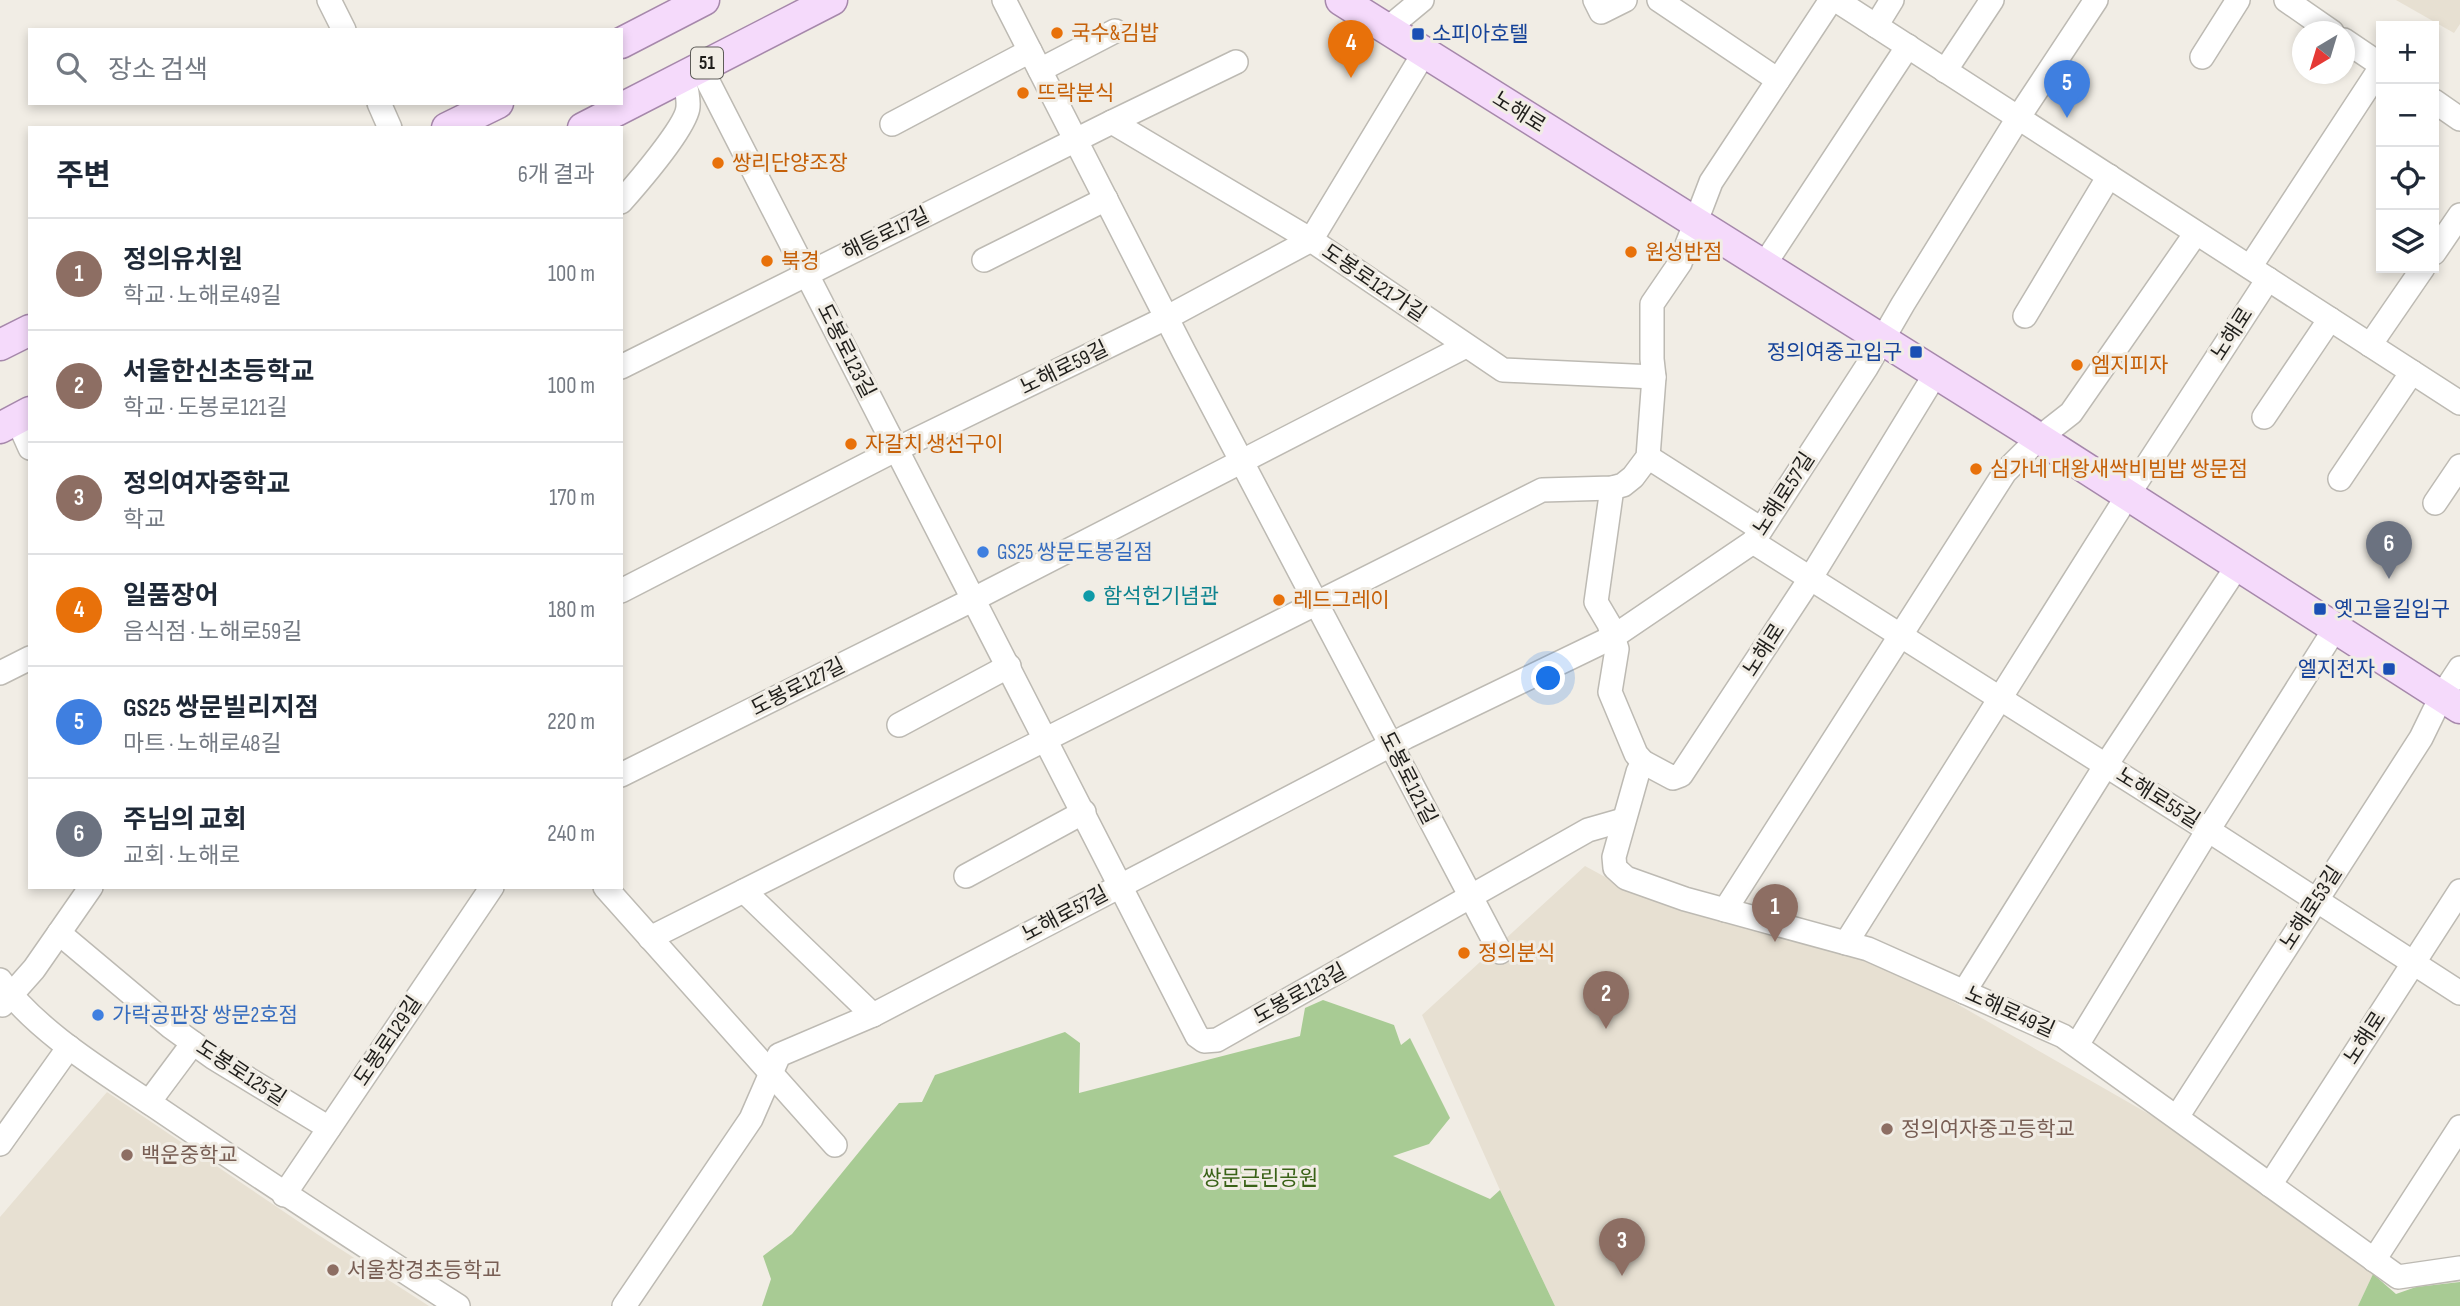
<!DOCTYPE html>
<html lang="ko">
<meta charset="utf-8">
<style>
:root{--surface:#fff;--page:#f2f2f3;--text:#1f2937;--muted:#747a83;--line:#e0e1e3;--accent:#618402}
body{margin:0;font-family:"Sofia Sans Condensed","Noto Sans KR",sans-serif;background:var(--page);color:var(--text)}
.controls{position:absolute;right:21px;top:21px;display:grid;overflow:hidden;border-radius:0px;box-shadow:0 4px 10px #0003}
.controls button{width:63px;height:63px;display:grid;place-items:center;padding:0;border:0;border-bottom:2px solid var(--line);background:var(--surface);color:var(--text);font:35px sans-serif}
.compass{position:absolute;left:2292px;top:21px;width:63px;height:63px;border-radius:50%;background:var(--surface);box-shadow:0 4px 10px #0003;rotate:218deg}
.you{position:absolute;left:1549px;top:679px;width:24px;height:24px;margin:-18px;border:5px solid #fff;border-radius:50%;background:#1a73e8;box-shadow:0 0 0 10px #1a73e833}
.badge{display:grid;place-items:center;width:46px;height:46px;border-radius:50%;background:var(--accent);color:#fff;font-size:23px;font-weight:700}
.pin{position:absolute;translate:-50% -58px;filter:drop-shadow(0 2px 4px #0008)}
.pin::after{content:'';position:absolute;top:37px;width:24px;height:21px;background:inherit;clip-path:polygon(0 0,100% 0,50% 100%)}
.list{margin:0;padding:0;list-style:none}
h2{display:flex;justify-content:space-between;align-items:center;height:91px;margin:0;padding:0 28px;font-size:30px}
h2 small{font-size:23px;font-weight:400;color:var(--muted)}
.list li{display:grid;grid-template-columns:46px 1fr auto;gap:21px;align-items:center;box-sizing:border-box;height:112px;padding:0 28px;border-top:2px solid var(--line)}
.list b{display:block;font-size:26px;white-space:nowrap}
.list p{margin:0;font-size:23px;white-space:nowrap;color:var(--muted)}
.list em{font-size:23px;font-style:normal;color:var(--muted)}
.icon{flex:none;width:38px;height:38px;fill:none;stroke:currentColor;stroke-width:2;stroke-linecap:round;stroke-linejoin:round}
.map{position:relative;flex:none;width:2460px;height:1306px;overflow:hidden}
.search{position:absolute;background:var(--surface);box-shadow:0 4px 10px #0003;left:28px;top:28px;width:595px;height:77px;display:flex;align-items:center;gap:18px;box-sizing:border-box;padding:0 24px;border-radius:0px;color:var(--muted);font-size:26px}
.panel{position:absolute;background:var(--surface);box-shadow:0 4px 10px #0003;left:28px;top:126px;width:595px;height:763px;border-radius:0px}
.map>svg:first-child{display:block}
.built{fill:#e7e0d2}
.green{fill:#a8cb94}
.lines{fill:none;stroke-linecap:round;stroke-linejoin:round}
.minor-casing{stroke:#bdbab3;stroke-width:26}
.major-casing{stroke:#a688ab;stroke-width:33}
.minor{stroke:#fff;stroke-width:23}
.major{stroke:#f5dafb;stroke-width:30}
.food-dot{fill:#e8710a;stroke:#f1ede5;stroke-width:2.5}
.transit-dot{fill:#1a4fb4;stroke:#f1ede5;stroke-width:2.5}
.shop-dot{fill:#3f7fe0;stroke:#f1ede5;stroke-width:2.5}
.culture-dot{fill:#0f9aa8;stroke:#f1ede5;stroke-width:2.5}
.education-dot{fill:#8d6e63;stroke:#f1ede5;stroke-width:2.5}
.labels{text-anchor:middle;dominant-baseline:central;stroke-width:6;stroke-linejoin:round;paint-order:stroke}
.shield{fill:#f1ede5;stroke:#5e5c58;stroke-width:2}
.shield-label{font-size:19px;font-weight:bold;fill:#1f1e1b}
.food-label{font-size:21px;fill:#c56008;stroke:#f1ede5;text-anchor:start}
.transit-label{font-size:21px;fill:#164399;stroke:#f1ede5;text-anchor:start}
.street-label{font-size:21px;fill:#1f1e1b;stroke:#f1ede5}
.shop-label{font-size:21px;fill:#366cbe;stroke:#f1ede5;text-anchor:start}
.culture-label{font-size:21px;fill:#0d838f;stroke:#f1ede5;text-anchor:start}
.education-label{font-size:21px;fill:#785e54;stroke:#f1ede5;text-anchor:start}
.park-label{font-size:21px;fill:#396217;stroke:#f1ede5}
</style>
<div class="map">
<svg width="2460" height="1306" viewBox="0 0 2460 1306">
<rect width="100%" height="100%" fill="#f1ede5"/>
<g class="built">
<path d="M 2396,0 L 2460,0 L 2460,24 L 2454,33 Z"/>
<path d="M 1585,866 L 1620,885 L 1884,962 L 2189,1137 L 2373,1274 L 2358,1306 L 1555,1306 L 1500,1190 L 1422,1015 Z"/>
<path d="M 107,1092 L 317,1234 L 429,1306 L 0,1306 L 0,1217 Z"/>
</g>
<g class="green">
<path d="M 1323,1000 L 1394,1025 L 1401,1045 L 1410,1038 L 1450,1118 L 1429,1144 L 1393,1156 L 1490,1199 L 1500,1190 L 1555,1306 L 762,1306 L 771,1279 L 763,1256 L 792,1234 L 899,1103 L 922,1102 L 935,1075 L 1065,1032 L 1080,1043 L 1079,1093 L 1300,1036 L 1305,1008 Z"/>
<path d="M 2373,1274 L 2396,1294 L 2416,1287 L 2460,1282 L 2460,1306 L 2358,1306 Z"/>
</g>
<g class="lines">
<defs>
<g id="minor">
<path d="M 329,0 L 344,30"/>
<path d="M 1004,0 L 1184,352 L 1500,952"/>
<path d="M 1595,0 L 1601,12 L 1625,0"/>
<path d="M 1659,0 L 1778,80"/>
<path d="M 1836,0 L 2460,403"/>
<path d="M 2286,0 L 2332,32"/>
<path d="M 1876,26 L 1892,0"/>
<path d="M 1387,29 L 1422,0"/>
<path d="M 2344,40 L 2381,65"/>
<path d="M 2202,57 L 2238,0"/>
<path d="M 700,66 L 1197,1036 L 1204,1041 L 1217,1040 L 1588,830 L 1623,820"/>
<path d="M 1040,70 L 1115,31"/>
<path d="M 1945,71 L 1992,0"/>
<path d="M 2434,101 L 2460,119"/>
<path d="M 379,103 L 390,128"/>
<path d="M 1112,122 L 1236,62"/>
<path d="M 892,124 L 1030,51"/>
<path d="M 621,202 C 636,185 687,126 688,107 C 689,97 685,85 684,74"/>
<path d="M 2434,253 L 2460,215"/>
<path d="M 984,260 L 1106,199"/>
<path d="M 1764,265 L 1908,46"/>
<path d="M 2250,267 L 2381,67"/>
<path d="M 2025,316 L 2109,176"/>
<path d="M 2370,345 L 2423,268"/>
<path d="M 621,367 L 1112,122 L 1311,240 L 1503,370 L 1654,377"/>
<path d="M 2264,417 L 2330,319"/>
<path d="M 17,419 L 30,448"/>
<path d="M 1648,457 L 1761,529"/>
<path d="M 2340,479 L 2412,372"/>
<path d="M 1612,488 L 1596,602 L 1609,624 L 1617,649 L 1610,692 L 1636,754 L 1643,762 L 1673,778 L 1681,775 L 1810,579 L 1936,373"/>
<path d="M 2435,503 L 2460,466"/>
<path d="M 1753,542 L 2208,830 L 2460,993"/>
<path d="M 621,591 L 897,449 L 1166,318 L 1311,240 L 1424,53"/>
<path d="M 0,673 L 30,658"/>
<path d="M 899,725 L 1009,666"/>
<path d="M 1643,762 L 1638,772 L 1614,857 L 1615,868 L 1626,878 L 1685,899 L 1868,949 L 2063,1036 L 2398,1277 L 2460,1268"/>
<path d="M 621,775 L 974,599 L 1466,346"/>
<path d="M 966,876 L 1084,812"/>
<path d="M 605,887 L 835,1145"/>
<path d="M 744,891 L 873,1015"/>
<path d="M 1725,910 L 2005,472 L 2039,438 L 2071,413 L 2196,233"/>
<path d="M 59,933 L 171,1027 L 214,1058 L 329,1128"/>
<path d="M 650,938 L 1542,490 L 1612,488 L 1623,485 L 1633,477 L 1648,457 L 1654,377 L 1652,359 L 1652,304 L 1680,263 L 1711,182 L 1831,0"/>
<path d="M 1846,943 L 2128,495 L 2268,279"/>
<path d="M 0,980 C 34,1030 106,1073 156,1107 C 256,1175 357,1241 458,1306"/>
<path d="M 1964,992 L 2106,765 L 2238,565"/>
<path d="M 2,1005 L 34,969 L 91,887"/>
<path d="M 2077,1045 L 2200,843 L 2336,627"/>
<path d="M 149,1102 L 193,1043"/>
<path d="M 2177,1117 L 2421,738 L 2441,697 L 2460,668"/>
<path d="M 0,1144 L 69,1047"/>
<path d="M 2270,1185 L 2460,891"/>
<path d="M 284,1195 L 492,887"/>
<path d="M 2374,1260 L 2460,1127"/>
<path d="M 624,1306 L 751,1119 L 779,1055 L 873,1015 L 1406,737 L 1613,637 L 1753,542 L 1866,368 L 1903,304 L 2018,118 L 2096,0"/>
</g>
<g id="major">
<path d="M 1341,0 L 2020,426 L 2460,708"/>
<path d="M 621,43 L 704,0"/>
<path d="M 447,128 L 498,103"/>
<path d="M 583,128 L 832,0"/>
<path d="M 0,345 L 30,330"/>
<path d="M 0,428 L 30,412"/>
</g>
</defs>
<use href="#minor" class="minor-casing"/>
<use href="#major" class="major-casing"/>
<use href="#minor" class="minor"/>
<use href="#major" class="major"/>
</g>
<g class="food-dot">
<circle cx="1057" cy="33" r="7"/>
<circle cx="1023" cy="93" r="7"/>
<circle cx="718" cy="163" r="7"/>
<circle cx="1631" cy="252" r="7"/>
<circle cx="767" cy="261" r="7"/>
<circle cx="2077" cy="365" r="7"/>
<circle cx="851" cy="444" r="7"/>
<circle cx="1976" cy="469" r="7"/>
<circle cx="1279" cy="600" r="7"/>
<circle cx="1464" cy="953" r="7"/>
</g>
<g class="transit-dot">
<rect x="1411" y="27" width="14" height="14" rx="3.5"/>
<rect x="1909" y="345" width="14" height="14" rx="3.5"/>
<rect x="2313" y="602" width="14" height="14" rx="3.5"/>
<rect x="2382" y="662" width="14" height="14" rx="3.5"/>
</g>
<g class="shop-dot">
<circle cx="983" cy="552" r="7"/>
<circle cx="98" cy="1015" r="7"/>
</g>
<circle class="culture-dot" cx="1089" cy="596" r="7"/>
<g class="education-dot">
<circle cx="1887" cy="1129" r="7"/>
<circle cx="127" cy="1155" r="7"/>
<circle cx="333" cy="1270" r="7"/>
</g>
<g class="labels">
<rect class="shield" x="691" y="47.5" width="32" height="31" rx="5"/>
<g class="shield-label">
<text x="707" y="63">51</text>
</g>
<g class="food-label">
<text x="1071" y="33">국수&amp;김밥</text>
<text x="1037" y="93">뜨락분식</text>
<text x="732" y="163">쌍리단양조장</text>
<text x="1645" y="252">원성반점</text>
<text x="781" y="261">북경</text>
<text x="2091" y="365">엠지피자</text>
<text x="865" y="444">자갈치 생선구이</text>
<text x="1990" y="469">심가네 대왕새싹비빔밥 쌍문점</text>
<text x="1293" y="600">레드그레이</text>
<text x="1478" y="953">정의분식</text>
</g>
<g class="transit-label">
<text x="1432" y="34">소피아호텔</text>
<text x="1902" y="352" text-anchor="end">정의여중고입구</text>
<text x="2334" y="609">옛고을길입구</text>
<text x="2375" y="669" text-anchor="end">엘지전자</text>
</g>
<g class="street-label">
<text transform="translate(1519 112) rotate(32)">노해로</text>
<text transform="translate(886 234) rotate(-26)">해등로17길</text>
<text transform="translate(1374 283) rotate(34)">도봉로121가길</text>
<text transform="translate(2232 334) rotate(-57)">노해로</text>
<text transform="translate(846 351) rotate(63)">도봉로123길</text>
<text transform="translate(1064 368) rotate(-26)">노해로59길</text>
<text transform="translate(1784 494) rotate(-57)">노해로57길</text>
<text transform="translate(1764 650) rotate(-57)">노해로</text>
<text transform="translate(798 687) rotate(-27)">도봉로127길</text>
<text transform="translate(1408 778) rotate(63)">도봉로121길</text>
<text transform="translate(2158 798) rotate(32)">노해로55길</text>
<text transform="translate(2311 908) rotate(-57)">노해로53길</text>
<text transform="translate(1065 914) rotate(-28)">노해로57길</text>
<text transform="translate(1300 994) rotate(-29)">도봉로123길</text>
<text transform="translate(2010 1012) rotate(24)">노해로49길</text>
<text transform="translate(2365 1038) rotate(-57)">노해로</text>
<text transform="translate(388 1041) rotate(-56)">도봉로129길</text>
<text transform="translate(241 1073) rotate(33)">도봉로125길</text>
</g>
<g class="shop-label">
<text x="997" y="552">GS25 쌍문도봉길점</text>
<text x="112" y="1015">가락공판장 쌍문2호점</text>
</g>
<g class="culture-label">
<text x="1103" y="596">함석헌기념관</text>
</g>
<g class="education-label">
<text x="1901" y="1129">정의여자중고등학교</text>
<text x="141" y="1155">백운중학교</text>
<text x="347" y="1270">서울창경초등학교</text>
</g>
<g class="park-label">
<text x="1260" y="1178">쌍문근린공원</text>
</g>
</g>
</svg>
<div class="controls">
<button>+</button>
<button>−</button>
<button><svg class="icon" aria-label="locate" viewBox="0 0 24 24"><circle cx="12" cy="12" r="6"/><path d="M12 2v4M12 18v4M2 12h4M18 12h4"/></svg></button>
<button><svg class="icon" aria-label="layers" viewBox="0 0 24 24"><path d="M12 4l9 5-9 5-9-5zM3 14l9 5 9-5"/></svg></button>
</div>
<svg class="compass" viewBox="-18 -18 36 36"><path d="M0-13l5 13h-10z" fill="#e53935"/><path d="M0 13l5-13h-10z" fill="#747a83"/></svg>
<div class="you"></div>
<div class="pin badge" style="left:1775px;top:942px;background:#8d6e63">1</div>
<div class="pin badge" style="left:1606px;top:1029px;background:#8d6e63">2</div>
<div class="pin badge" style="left:1622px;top:1276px;background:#8d6e63">3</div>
<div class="pin badge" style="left:1351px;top:78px;background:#e8710a">4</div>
<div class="pin badge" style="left:2067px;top:118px;background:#3f7fe0">5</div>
<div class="pin badge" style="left:2389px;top:579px;background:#6b7280">6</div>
<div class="search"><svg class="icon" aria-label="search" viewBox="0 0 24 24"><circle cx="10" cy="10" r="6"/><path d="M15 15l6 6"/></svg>장소 검색</div>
<section class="panel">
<h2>주변<small>6개 결과</small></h2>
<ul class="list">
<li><span class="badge" style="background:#8d6e63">1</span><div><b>정의유치원</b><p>학교 · 노해로49길</p></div><em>100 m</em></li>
<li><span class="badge" style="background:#8d6e63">2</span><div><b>서울한신초등학교</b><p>학교 · 도봉로121길</p></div><em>100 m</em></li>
<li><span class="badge" style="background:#8d6e63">3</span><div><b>정의여자중학교</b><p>학교</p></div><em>170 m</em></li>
<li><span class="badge" style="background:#e8710a">4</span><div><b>일품장어</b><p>음식점 · 노해로59길</p></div><em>180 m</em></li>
<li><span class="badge" style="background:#3f7fe0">5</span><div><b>GS25 쌍문빌리지점</b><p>마트 · 노해로48길</p></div><em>220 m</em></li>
<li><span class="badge" style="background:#6b7280">6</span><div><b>주님의 교회</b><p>교회 · 노해로</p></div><em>240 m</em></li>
</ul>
</section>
</div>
